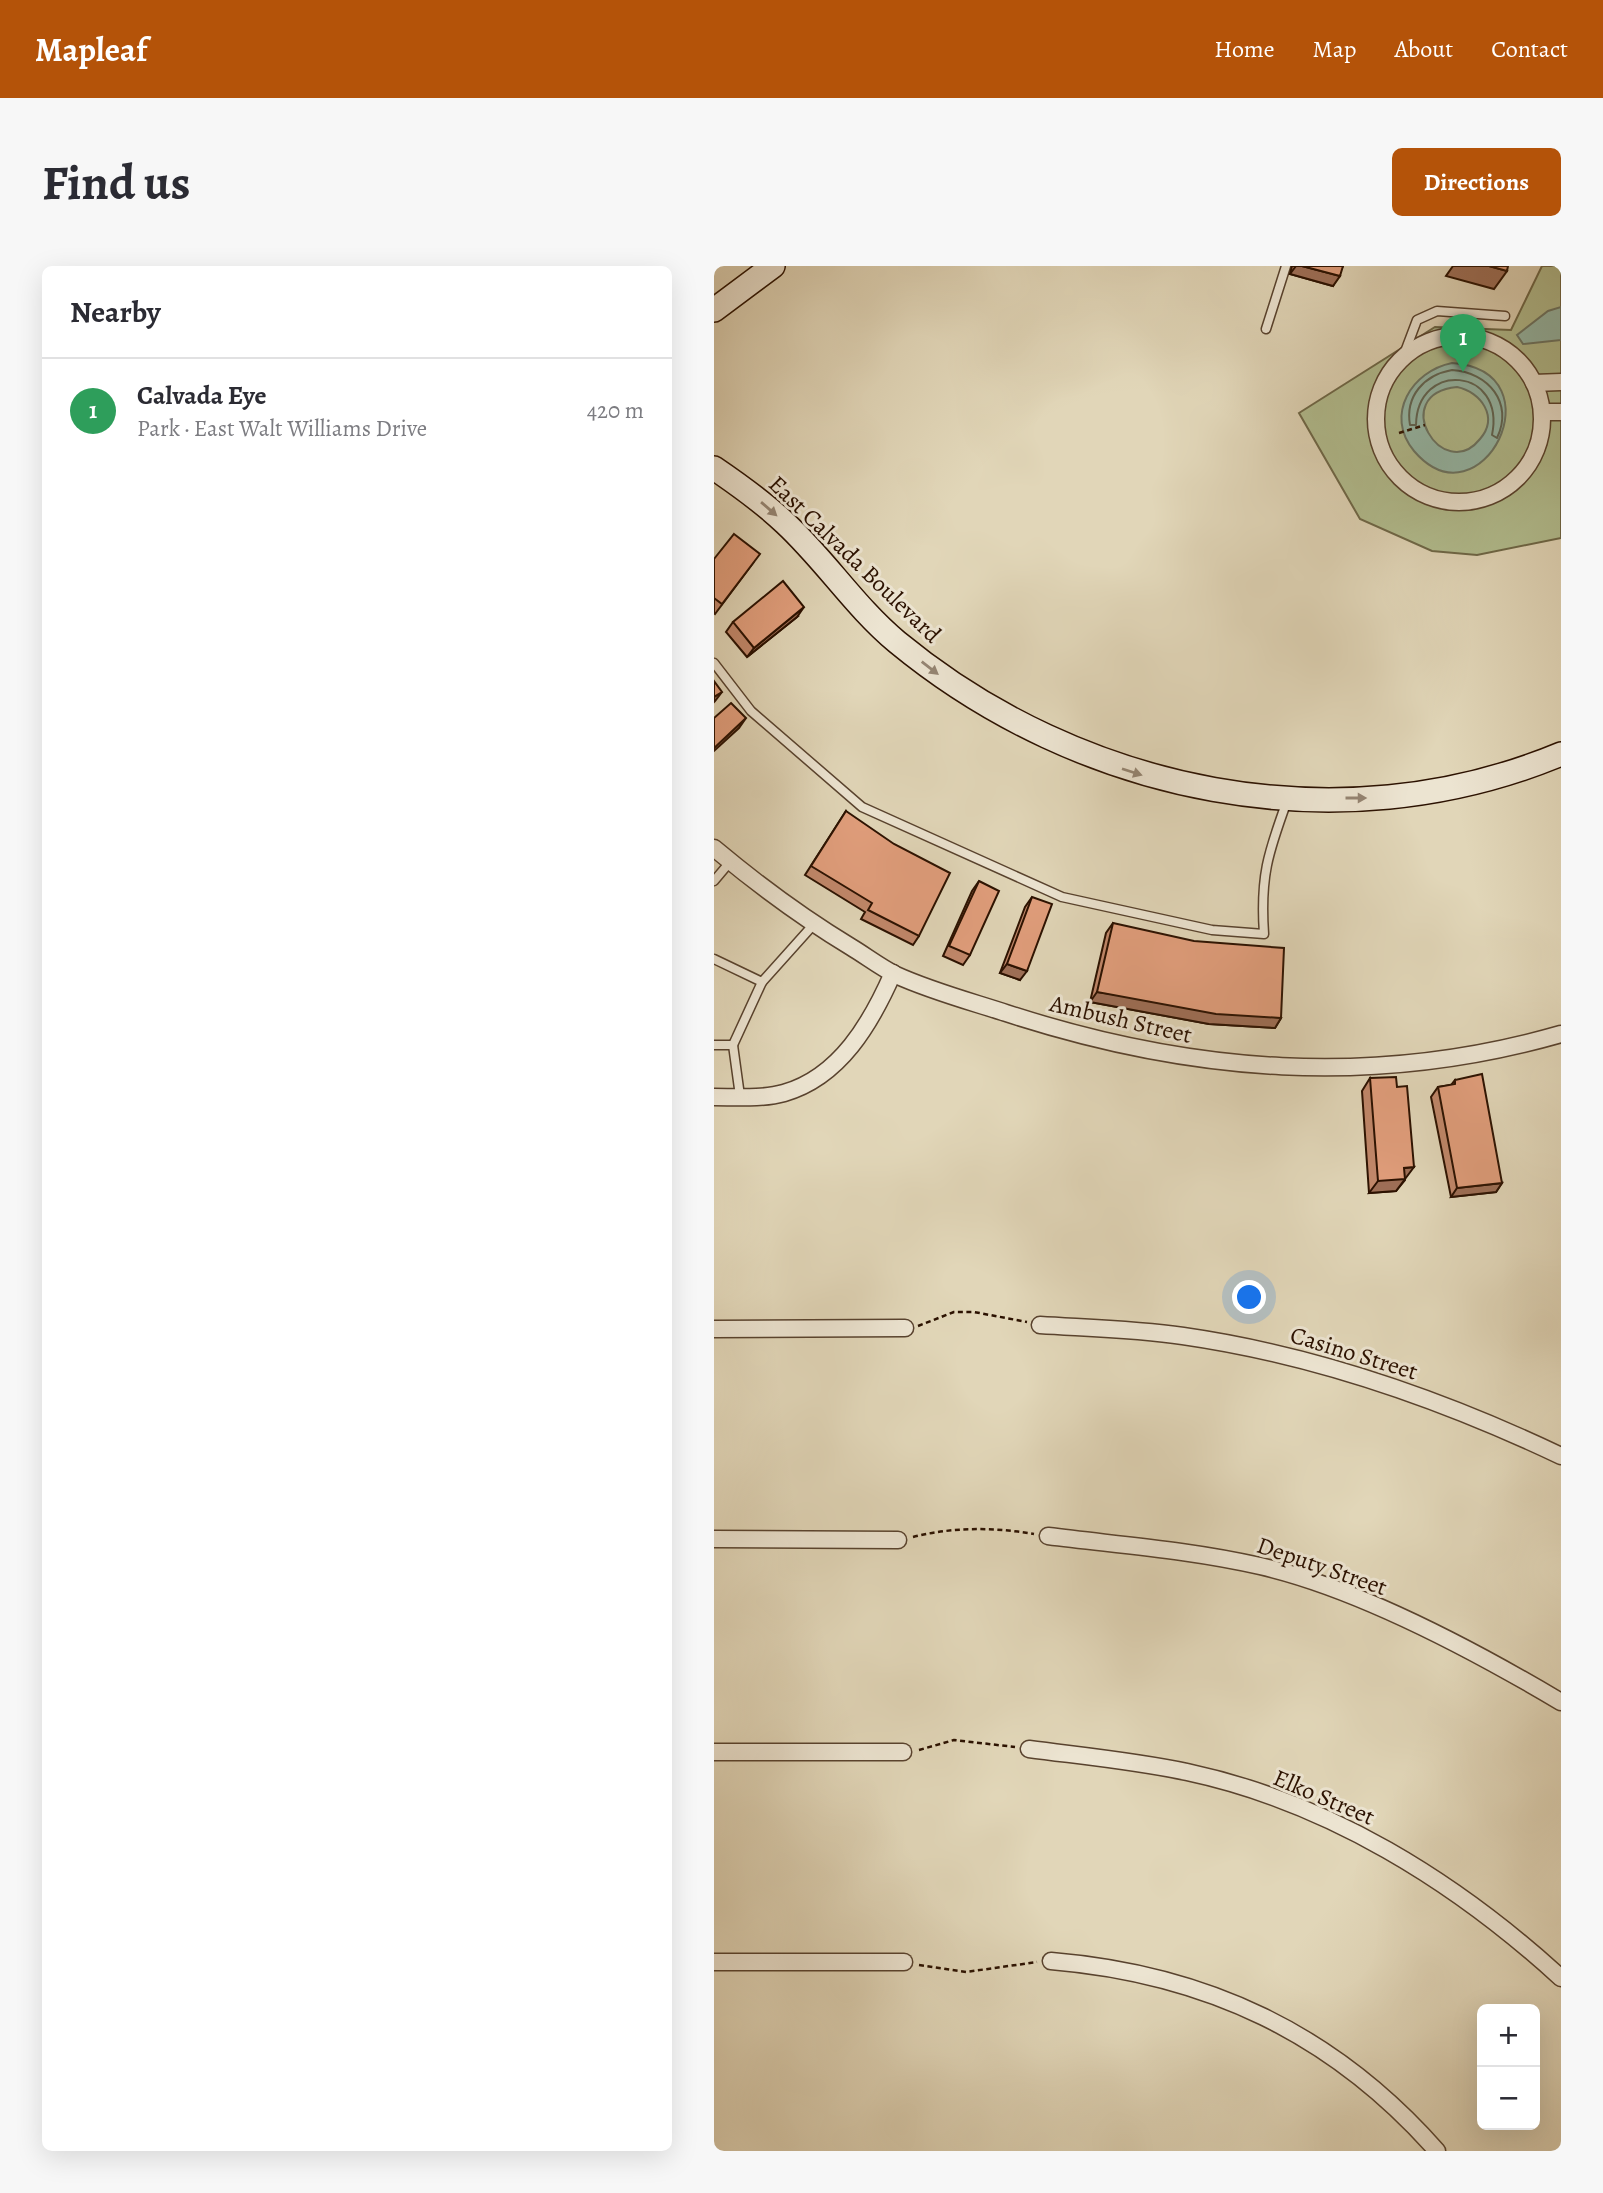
<!DOCTYPE html>
<meta charset="utf-8">
<style>
:root{--surface:#fff;--page:#f7f7f7;--text:#2b2b33;--muted:#7c7c81;--line:#e1e1e2;--accent:#b45309}
body{margin:0;font-family:Alegreya,serif;background:var(--page);color:var(--text)}
.controls{position:absolute;right:21px;bottom:21px;display:grid;overflow:hidden;border-radius:10px;box-shadow:0 7px 28px #0002}
.controls button{width:63px;height:63px;display:grid;place-items:center;padding:0;border:0;border-bottom:2px solid var(--line);background:var(--surface);color:var(--text);font:35px sans-serif}
.you{position:absolute;left:536px;top:1032px;width:24px;height:24px;margin:-18px;border:5px solid #fff;border-radius:50%;background:#1a73e8;box-shadow:0 0 0 10px #1a73e833}
.badge{display:grid;place-items:center;width:46px;height:46px;border-radius:50%;background:var(--accent);color:#fff;font-size:23px;font-weight:700}
.pin{position:absolute;translate:-50% -58px;filter:drop-shadow(0 2px 4px #0008)}
.pin::after{content:'';position:absolute;top:37px;width:24px;height:21px;background:inherit;clip-path:polygon(0 0,100% 0,50% 100%)}
.list{margin:0;padding:0;list-style:none}
h2{display:flex;justify-content:space-between;align-items:center;height:91px;margin:0;padding:0 28px;font-size:30px}
h2 small{font-size:23px;font-weight:400;color:var(--muted)}
.list li{display:grid;grid-template-columns:46px 1fr auto;gap:21px;align-items:center;box-sizing:border-box;height:105px;padding:0 28px;border-top:2px solid var(--line)}
.list b{display:block;font-size:26px;white-space:nowrap}
.list p{margin:0;font-size:23px;white-space:nowrap;color:var(--muted)}
.list em{font-size:23px;font-style:normal;color:var(--muted)}
.map{position:relative;flex:none;width:847px;height:1885px;overflow:hidden;border-radius:10px}
header{display:flex;align-items:center;gap:42px;box-sizing:border-box;height:98px;padding:0 35px;background:var(--accent);color:#fff}
header strong{font-size:33px}
nav{display:flex;gap:38px;margin-inline-start:auto;font-size:24px}
.intro{display:flex;align-items:center;justify-content:space-between;box-sizing:border-box;height:168px;padding:0 42px}
h1{margin:0;font-size:49px}
.button{padding:18px 32px;border-radius:10px;background:var(--accent);color:#fff;font-size:24px;font-weight:700}
main{display:flex;gap:42px;padding:0 42px}
aside{flex:1;background:var(--surface);border-radius:10px;box-shadow:0 7px 28px #0002}
.map>svg:first-child{display:block}
.green{fill:#b2be90;stroke:#6e6848;stroke-width:2}
.water{fill:#95baaa;stroke:#6b7666;stroke-width:2;fill-rule:evenodd}
.lines{fill:none;stroke-linecap:round;stroke-linejoin:round}
.shore{stroke:#606655;stroke-width:2}
.service-casing{stroke:#58422e;stroke-width:11}
.minor-casing{stroke:#58422e;stroke-width:19}
.secondary-casing{stroke:#2b1100;stroke-width:26}
.path{stroke:#2b1100;stroke-width:2.5;stroke-dasharray:5 3.5;stroke-linecap:butt}
.service{stroke:#ece4d1;stroke-width:8}
.minor{stroke:#ece4d1;stroke-width:16}
.secondary{stroke:#ece4d1;stroke-width:23}
.wall{fill:#c2886b;stroke:#2b1100;stroke-width:2}
.shaded-wall{fill:#9e6f57;stroke:#2b1100;stroke-width:2}
.building{fill:#e19e7c;stroke:#2b1100;stroke-width:2}
.oneway{fill:#958573}
.labels{text-anchor:middle;dominant-baseline:central;stroke-width:6;stroke-linejoin:round;paint-order:stroke}
.street-label{font-size:24px;fill:#2b1100;stroke:#ece4d1}
</style>
<header>
<strong>Mapleaf</strong>
<nav><a>Home</a><a>Map</a><a>About</a><a>Contact</a></nav>
</header>
<div class="intro"><h1>Find us</h1><a class="button">Directions</a></div>
<main>
<aside>
<h2>Nearby<small></small></h2>
<ul class="list">
<li><span class="badge" style="background:#2e9e5b">1</span><div><b>Calvada Eye</b><p>Park · East Walt Williams Drive</p></div><em>420 m</em></li>
</ul>
</aside>
<div class="map">
<svg width="847" height="1885" viewBox="0 0 847 1885">
<rect width="100%" height="100%" fill="#e1d6b8"/>
<filter id="stains"><feTurbulence type="fractalNoise" baseFrequency=".00286" numOctaves="4"/><feColorMatrix values="0 0 0 0 .2 0 0 0 0 .09 0 0 0 0 .02 0 0 0 .5 -.17"/></filter>
<radialGradient id="worn" r=".72"><stop offset=".6" stop-color="#630" stop-opacity="0"/><stop offset="1" stop-color="#630" stop-opacity=".3"/></radialGradient>
<path class="green" d="M 828,0 L 847,0 L 847,272 L 763,289 L 718,285 L 646,253 L 585,147 L 721,61 L 797,64 Z"/>
<g class="water">
<path d="M 847,41 L 847,74 L 809,78 L 803,69 L 834,45 Z"/>
<path d="M 738,97 C 847,105 767,263 700,185 C 670,149 698,105 738,97 ZM 743,121 C 767,126 785,151 766,173 C 729,219 673,128 743,121 Z"/>
</g>
<g class="lines">
<path class="shore" d="M 738,104 C 774,106 800,137 783,172 L 778,169 C 792,101 703,94 702,159 L 696,159 C 691,130 710,109 738,104 Z"/>
<defs>
<g id="service">
<path d="M 552,63 L 572,0"/>
<path d="M 689,91 L 703,54 L 723,45 L 791,50"/>
<path d="M 0,397 L 37,445 L 148,541 L 348,631 L 498,664 L 550,668 C 546,611 554,587 573,535"/>
<path d="M 0,615 L 16,596"/>
<path d="M 0,693 L 48,716 L 100,658"/>
<path d="M 0,779 L 19,779 L 26,830"/>
<path d="M 19,779 L 48,716"/>
</g>
<g id="minor">
<circle cx="745" cy="153" r="83"/>
<path d="M 820,117 L 847,116"/>
<path d="M 828,146 L 847,146"/>
<path d="M 0,582 C 43,618 89,652 137,681 C 152,690 166,701 182,709 C 217,725 255,735 292,747 C 476,807 659,822 847,768"/>
<path d="M 0,831 C 22,831 49,833 70,827 C 126,811 157,757 179,707"/>
<path d="M 326,1059 C 374,1062 422,1063 469,1070 C 601,1089 727,1133 847,1190"/>
<path d="M 0,1063 L 191,1062"/>
<path d="M 334,1270 C 405,1279 476,1284 546,1300 C 643,1322 761,1385 847,1436"/>
<path d="M 0,1273 L 184,1274"/>
<path d="M 315,1483 C 368,1490 421,1495 473,1506 C 614,1536 742,1616 847,1712"/>
<path d="M 0,1486 L 189,1486"/>
<path d="M 337,1695 C 492,1708 619,1767 723,1885"/>
<path d="M 0,1696 L 190,1696"/>
</g>
<g id="secondary">
<path d="M 0,44 L 59,0"/>
<path d="M 0,202 C 25,219 49,236 71,257 C 111,294 141,341 183,376 C 366,527 624,581 847,488"/>
</g>
</defs>
<use href="#service" class="service-casing"/>
<use href="#minor" class="minor-casing"/>
<use href="#secondary" class="secondary-casing"/>
<g class="path">
<path d="M 685,167 L 711,159"/>
<path d="M 204,1060 L 240,1046 L 260,1046 L 313,1056"/>
<path d="M 199,1271 C 238,1261 280,1261 320,1268"/>
<path d="M 205,1484 L 240,1474 L 301,1481"/>
<path d="M 205,1699 L 252,1706 L 323,1696"/>
</g>
<use href="#service" class="service"/>
<use href="#minor" class="minor"/>
<use href="#secondary" class="secondary"/>
</g>
<g class="wall">
<path d="M 578,0 L 629,0 L 619,20 L 576,8 Z"/>
<path d="M 0,293 L 39,297 L 1,348 L 0,347 Z"/>
<path d="M 83,351 L 33,391 L 12,366 L 19,356 Z"/>
<path d="M 132,545 L 205,670 L 199,679 L 147,653 L 151,646 L 91,609 Z"/>
<path d="M 265,615 L 256,689 L 249,699 L 229,690 L 258,625 Z"/>
<path d="M 318,631 L 306,714 L 286,707 L 311,641 Z"/>
<path d="M 399,657 L 567,752 L 561,762 L 495,758 L 376,736 L 392,667 Z"/>
<path d="M 656,812 L 691,914 L 682,925 L 655,927 L 648,825 Z"/>
<path d="M 741,814 L 788,917 L 782,926 L 737,931 L 717,831 L 724,821 L 737,819 Z"/>
</g>
<g class="shaded-wall">
<path d="M 582,0 L 588,0 L 626,10 L 619,20 L 576,8 Z"/>
<path d="M 739,0 L 775,0 L 793,5 L 780,23 L 732,10 Z"/>
<path d="M 90,341 L 83,351 L 33,391 L 40,382 Z"/>
<path d="M 8,426 L 1,435 L 0,436 L 0,431 Z"/>
<path d="M 32,452 L 25,462 L 0,485 L 0,482 Z"/>
<path d="M 293,698 L 313,705 L 306,714 L 286,707 Z"/>
<path d="M 383,726 L 567,752 L 561,762 L 495,758 L 376,736 Z"/>
<path d="M 700,901 L 682,925 L 655,927 L 664,915 L 690,902 Z"/>
<path d="M 788,917 L 782,926 L 737,931 L 743,922 Z"/>
</g>
<g class="building">
<path d="M 588,0 L 629,0 L 626,10 Z"/>
<path d="M 775,0 L 794,0 L 793,5 Z"/>
<path d="M 20,268 L 46,288 L 8,338 L 0,332 L 0,293 Z"/>
<path d="M 69,315 L 90,341 L 40,382 L 19,356 Z"/>
<path d="M 0,415 L 8,426 L 0,431 Z"/>
<path d="M 17,437 L 32,452 L 0,482 L 0,452 Z"/>
<path d="M 132,545 L 180,578 L 236,607 L 205,670 L 154,644 L 158,637 L 97,600 Z"/>
<path d="M 265,615 L 285,625 L 256,689 L 235,680 Z"/>
<path d="M 318,631 L 338,638 L 313,705 L 293,698 Z"/>
<path d="M 399,657 L 480,675 L 570,682 L 567,752 L 502,748 L 383,726 Z"/>
<path d="M 768,808 L 788,917 L 743,922 L 724,821 L 741,818 L 741,814 Z"/>
<path d="M 682,811 L 683,821 L 693,820 L 700,901 L 690,902 L 691,913 L 664,915 L 656,812 Z"/>
</g>
<defs><path id="oneway-solid" d="M-6-.8H1V-3.2L6.5 0L1 3.2V.8H-6Z" transform="scale(1.75)"/></defs>
<g class="oneway">
<use href="#oneway-solid" transform="translate(55 243) rotate(41)"/>
<use href="#oneway-solid" transform="translate(216 402) rotate(38)"/>
<use href="#oneway-solid" transform="translate(418 506) rotate(18)"/>
<use href="#oneway-solid" transform="translate(642 532)"/>
</g>
<g class="labels">
<g class="street-label">
<text transform="translate(141 293) rotate(44)">East Calvada Boulevard</text>
<text transform="translate(407 753) rotate(13)">Ambush Street</text>
<text transform="translate(640 1087) rotate(17)">Casino Street</text>
<text transform="translate(608 1300) rotate(19)">Deputy Street</text>
<text transform="translate(610 1531) rotate(23)">Elko Street</text>
</g>
</g>
<rect width="100%" height="100%" filter="url(#stains)"/>
<rect width="100%" height="100%" fill="url(#worn)"/>
</svg>
<div class="controls">
<button>+</button>
<button>−</button>
</div>
<div class="you"></div>
<div class="pin badge" style="left:749px;top:106px;background:#2e9e5b">1</div>
</div>
</main>
